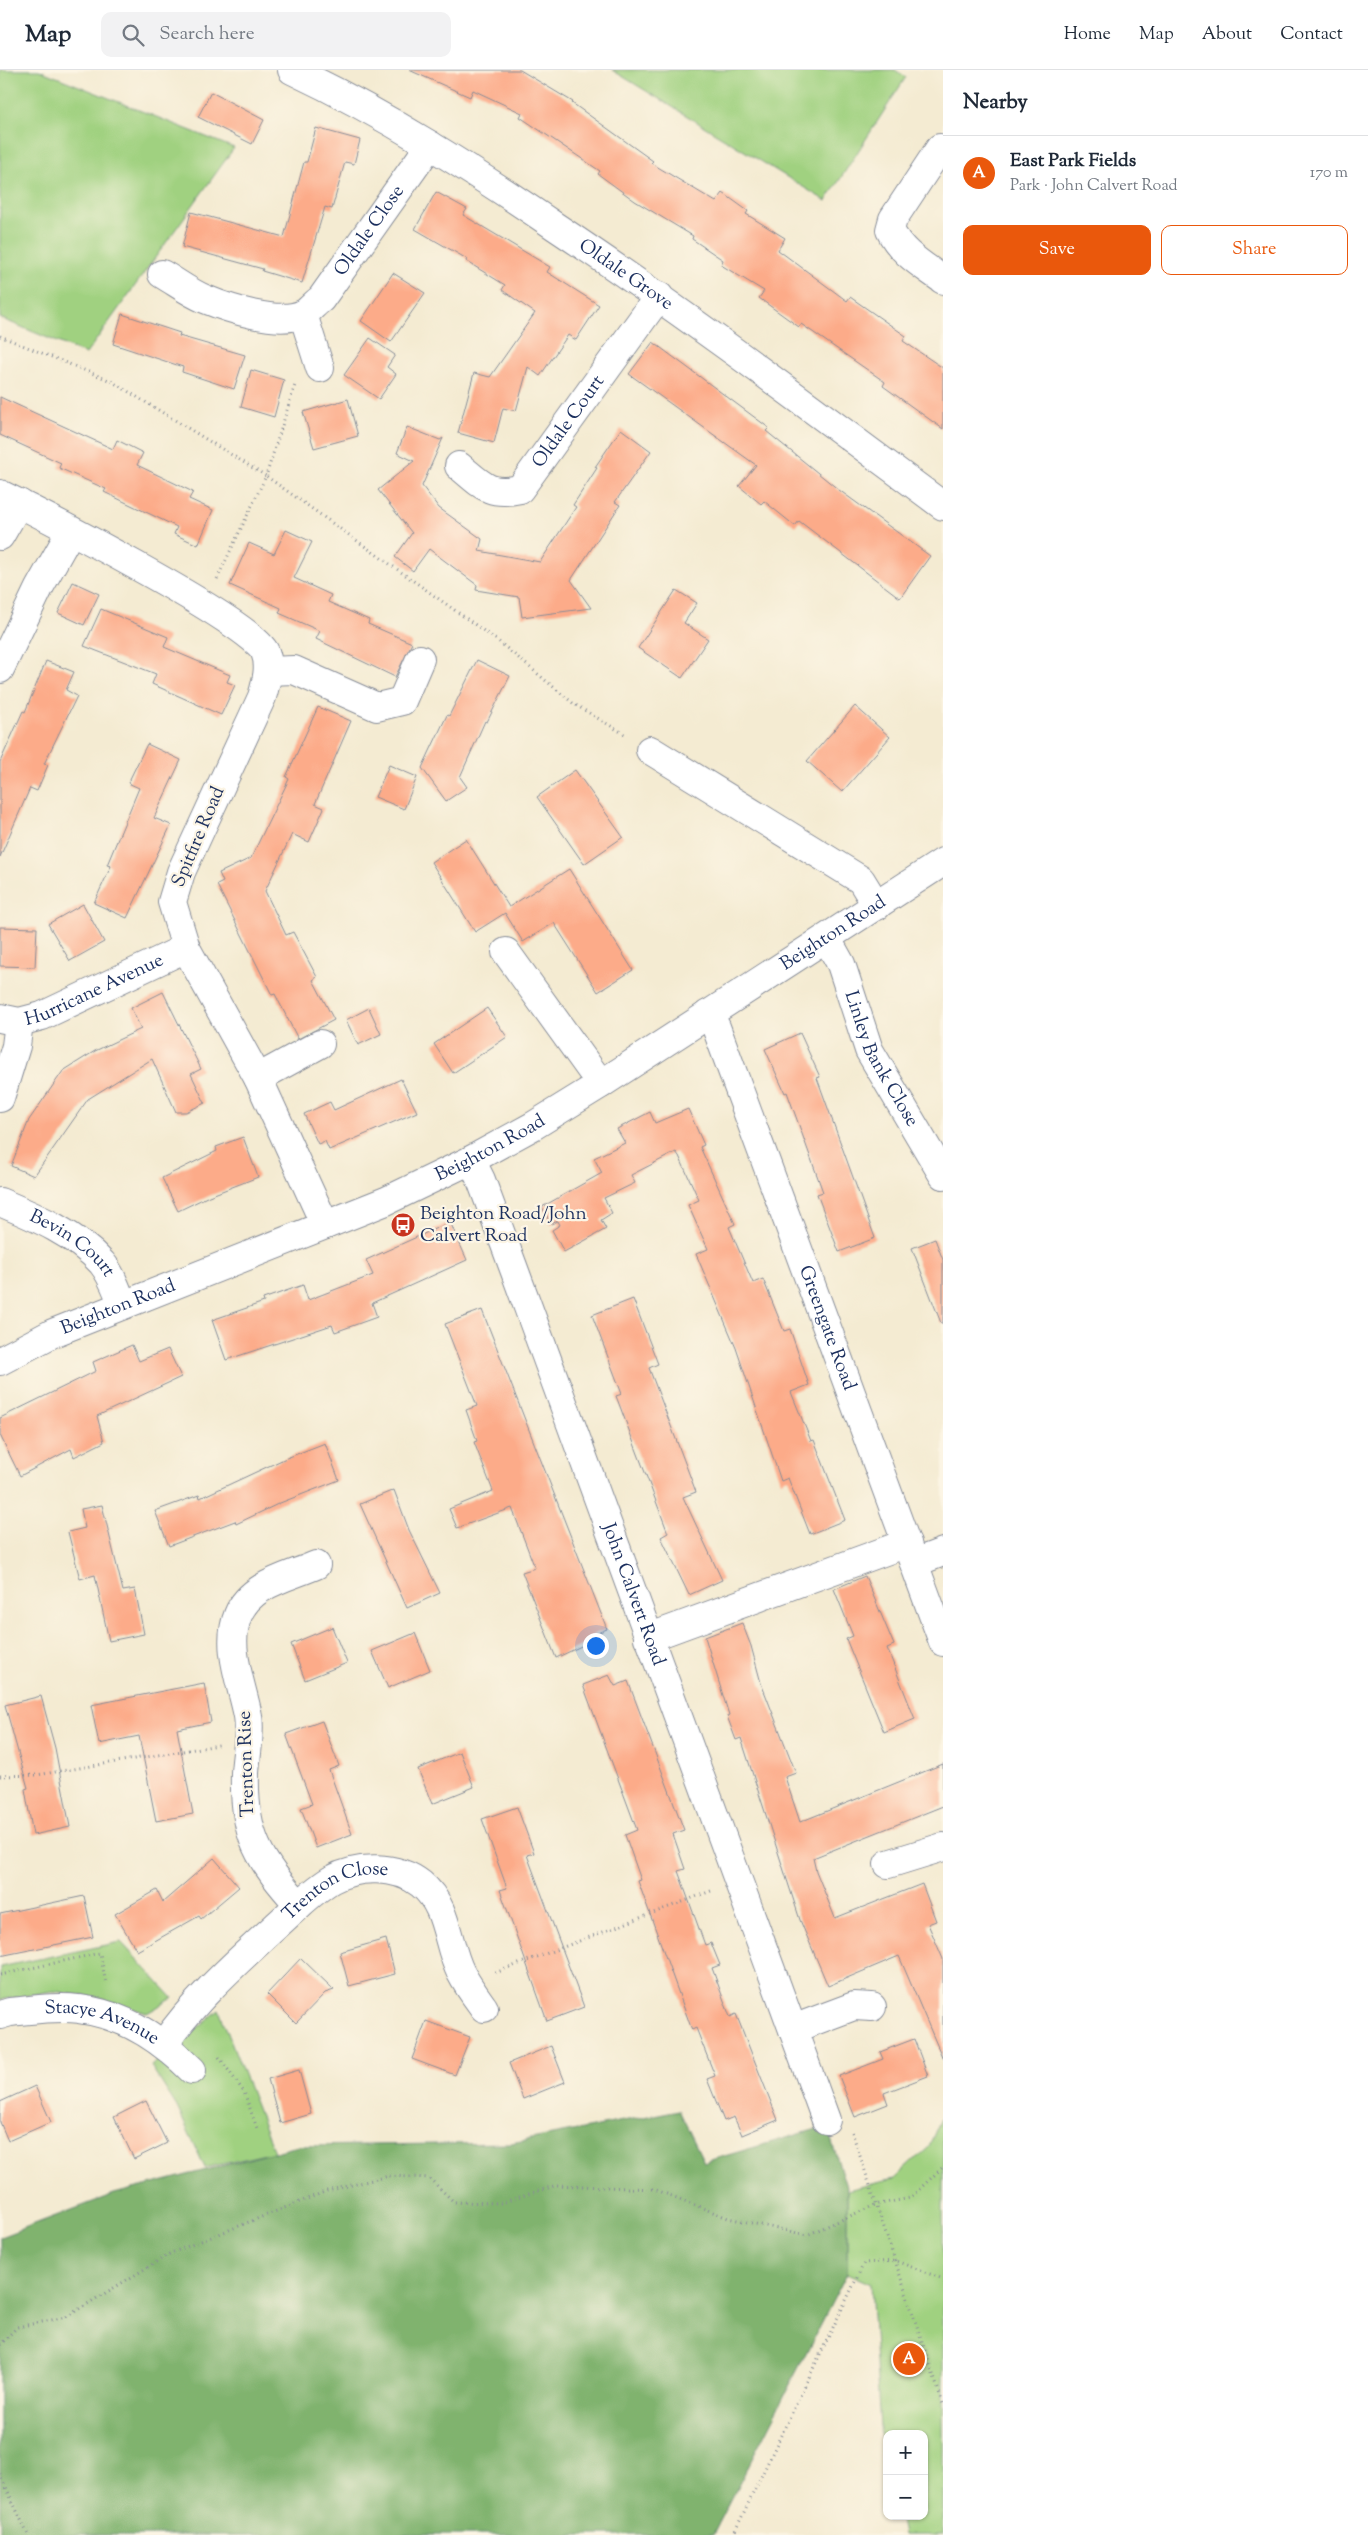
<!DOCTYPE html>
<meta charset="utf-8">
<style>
:root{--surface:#fff;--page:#f2f2f3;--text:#1f2937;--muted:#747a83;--line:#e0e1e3;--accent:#ea580c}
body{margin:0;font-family:"Sorts Mill Goudy",serif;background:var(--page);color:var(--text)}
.controls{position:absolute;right:15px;bottom:15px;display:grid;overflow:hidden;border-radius:10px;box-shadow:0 1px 4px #0004}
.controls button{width:45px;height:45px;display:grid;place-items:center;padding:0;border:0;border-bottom:1px solid var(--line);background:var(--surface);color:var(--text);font:25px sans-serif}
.you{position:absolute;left:595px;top:1575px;width:18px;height:18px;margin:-12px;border:4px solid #fff;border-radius:50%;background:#1a73e8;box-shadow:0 0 0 8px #1a73e833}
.badge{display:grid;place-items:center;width:32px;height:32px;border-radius:50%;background:var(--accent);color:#fff;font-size:16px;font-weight:700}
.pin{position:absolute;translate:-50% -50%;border:2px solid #fff;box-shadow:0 1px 5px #0006}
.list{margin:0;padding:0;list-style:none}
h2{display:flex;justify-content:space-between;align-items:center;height:65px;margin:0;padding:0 20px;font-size:21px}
h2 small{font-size:16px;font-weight:400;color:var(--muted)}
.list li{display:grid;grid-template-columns:32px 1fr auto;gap:15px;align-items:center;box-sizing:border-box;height:75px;padding:0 20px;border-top:1px solid var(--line)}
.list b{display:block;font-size:19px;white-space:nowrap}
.list p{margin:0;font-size:16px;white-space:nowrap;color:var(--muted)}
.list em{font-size:16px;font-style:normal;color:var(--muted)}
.actions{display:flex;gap:10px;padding:15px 20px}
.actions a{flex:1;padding:11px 0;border:1px solid var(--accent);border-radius:10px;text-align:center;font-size:18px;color:var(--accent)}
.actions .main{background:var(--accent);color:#fff}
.icon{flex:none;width:28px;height:28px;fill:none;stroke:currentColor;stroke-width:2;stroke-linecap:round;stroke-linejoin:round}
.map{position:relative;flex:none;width:943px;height:2465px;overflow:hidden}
header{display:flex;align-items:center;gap:30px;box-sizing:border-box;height:70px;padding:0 25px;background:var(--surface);border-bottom:1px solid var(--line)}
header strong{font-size:24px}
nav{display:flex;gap:28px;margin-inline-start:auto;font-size:18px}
.search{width:350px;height:45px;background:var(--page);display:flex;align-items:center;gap:12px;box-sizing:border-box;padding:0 18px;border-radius:10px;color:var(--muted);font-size:19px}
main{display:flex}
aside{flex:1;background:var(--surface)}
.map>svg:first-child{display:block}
.green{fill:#a0d180;stroke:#5e806f}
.forest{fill:#80b36e;stroke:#4e7166}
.building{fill:#fcab89}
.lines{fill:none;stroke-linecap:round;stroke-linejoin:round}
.minor-casing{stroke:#888d98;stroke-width:30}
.path{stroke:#888d98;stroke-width:3;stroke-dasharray:1 4;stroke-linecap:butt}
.minor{stroke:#fff;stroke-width:28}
.labels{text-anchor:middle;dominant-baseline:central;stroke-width:4.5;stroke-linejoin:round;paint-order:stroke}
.street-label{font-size:19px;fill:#1b2f5e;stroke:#fcf5e5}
.poi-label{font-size:19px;fill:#1b2f5e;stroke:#fcf5e5;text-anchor:start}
</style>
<header>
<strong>Map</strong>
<div class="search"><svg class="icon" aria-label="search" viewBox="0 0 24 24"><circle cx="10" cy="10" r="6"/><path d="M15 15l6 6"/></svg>Search here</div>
<nav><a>Home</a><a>Map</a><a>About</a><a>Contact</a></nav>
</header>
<main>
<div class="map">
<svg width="943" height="2465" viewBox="0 0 943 2465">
<rect width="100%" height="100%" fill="#fcf5e5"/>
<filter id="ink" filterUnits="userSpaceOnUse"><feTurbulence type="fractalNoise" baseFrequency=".02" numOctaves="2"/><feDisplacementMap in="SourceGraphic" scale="10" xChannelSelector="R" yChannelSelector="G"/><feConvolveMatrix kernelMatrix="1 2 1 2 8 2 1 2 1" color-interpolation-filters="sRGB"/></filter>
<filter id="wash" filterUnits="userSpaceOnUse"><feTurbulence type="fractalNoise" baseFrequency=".0096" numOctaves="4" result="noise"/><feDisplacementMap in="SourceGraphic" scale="20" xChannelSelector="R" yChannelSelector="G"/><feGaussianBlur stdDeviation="1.12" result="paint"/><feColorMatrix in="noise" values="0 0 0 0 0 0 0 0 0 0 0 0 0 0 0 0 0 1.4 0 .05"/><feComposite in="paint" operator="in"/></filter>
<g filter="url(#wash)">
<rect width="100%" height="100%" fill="#f4ebd2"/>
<g class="green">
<path d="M 0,0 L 39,0 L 234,78 L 86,284 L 0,248 Z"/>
<path d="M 612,0 L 895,0 L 906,7 L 826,131 Z"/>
<path d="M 121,1872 L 173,1928 L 147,1943 L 102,1929 L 53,1921 L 0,1930 L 0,1897 Z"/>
<path d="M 219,1940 L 274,2082 L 205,2098 L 177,2037 L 151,1996 Z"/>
<path d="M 943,2044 L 943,2465 L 903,2465 L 899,2446 L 924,2446 L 924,2364 L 887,2364 L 887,2397 L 881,2373 L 871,2214 L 847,2203 L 847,2120 L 894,2109 L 929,2076 Z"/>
</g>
<path class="forest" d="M 679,2040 L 704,2092 L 827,2056 L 847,2120 L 847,2203 L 713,2465 L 0,2465 L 0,2167 L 114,2124 L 298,2076 L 511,2073 Z"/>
<g id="blocks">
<g class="building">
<path d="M 409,0 L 520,0 L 573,32 L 572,33 L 653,91 L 651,93 L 716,132 L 723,123 L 748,141 L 746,144 L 785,168 L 778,180 L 847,231 L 850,227 L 906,266 L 903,271 L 943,298 L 943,359 L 883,316 L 885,312 L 801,254 L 799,257 L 759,228 L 764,221 L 721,195 L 723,190 L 692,169 L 693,166 L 635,131 L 598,104 L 600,101 L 520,47 L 522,43 L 473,20 L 470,27 Z"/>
<path d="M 211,22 L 264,50 L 252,74 L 198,47 Z"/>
<path d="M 316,58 L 360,70 L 354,94 L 345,92 L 332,139 L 325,137 L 302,213 L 262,201 L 263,199 L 182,177 L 191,142 L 284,167 L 304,92 L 307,92 Z"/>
<path d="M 436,122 L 467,139 L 463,145 L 550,197 L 547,202 L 599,235 L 576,270 L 568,265 L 540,306 L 528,297 L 516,341 L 503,338 L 494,373 L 458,363 L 474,303 L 490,307 L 535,243 L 502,220 L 505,215 L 466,191 L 467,189 L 415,159 Z"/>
<path d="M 393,203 L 425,223 L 391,272 L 361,251 Z"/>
<path d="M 122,244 L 180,263 L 179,266 L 245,285 L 234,319 L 182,302 L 183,297 L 113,274 Z"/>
<path d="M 370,268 L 395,285 L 387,297 L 396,304 L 379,329 L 344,305 Z"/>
<path d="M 653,272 L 769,358 L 766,361 L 839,420 L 930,486 L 900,528 L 799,451 L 795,456 L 764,431 L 761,434 L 739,416 L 756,395 L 629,304 Z"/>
<path d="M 251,300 L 284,310 L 274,347 L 241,337 Z"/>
<path d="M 0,327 L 113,379 L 117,370 L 143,383 L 137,395 L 193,422 L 189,429 L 213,440 L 198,475 L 174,464 L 177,457 L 104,422 L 106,419 L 59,398 L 61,393 L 0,365 Z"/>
<path d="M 348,329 L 358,366 L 314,378 L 303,342 Z"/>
<path d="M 407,357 L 440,370 L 443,368 L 422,416 L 439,438 L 482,469 L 479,481 L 540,492 L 576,437 L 573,435 L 597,398 L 595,397 L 621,359 L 651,381 L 615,432 L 620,435 L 571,510 L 591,538 L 522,547 L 519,527 L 476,520 L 477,515 L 429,479 L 413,501 L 395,487 L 412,463 L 378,420 L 414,391 L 397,383 Z"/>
<path d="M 286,460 L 312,472 L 294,508 L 331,525 L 328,532 L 369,550 L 368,554 L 412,573 L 395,607 L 316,569 L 320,561 L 279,543 L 281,538 L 230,515 L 249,473 L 274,484 Z"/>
<path d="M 73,512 L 99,524 L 84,555 L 58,543 Z"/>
<path d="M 676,520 L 697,533 L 684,553 L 708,569 L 682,608 L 638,578 Z"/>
<path d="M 101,539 L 168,567 L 164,577 L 230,605 L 227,612 L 235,615 L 221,645 L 152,614 L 156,604 L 84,576 Z"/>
<path d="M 477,590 L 510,606 L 487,652 L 485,651 L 460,707 L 467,717 L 446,731 L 422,698 L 447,645 L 449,646 Z"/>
<path d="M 46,591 L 74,602 L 66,620 L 77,626 L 44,694 L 48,695 L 37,721 L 30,718 L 0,787 L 0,692 L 23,641 L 25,642 Z"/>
<path d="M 855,636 L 890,667 L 842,722 L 807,691 Z"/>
<path d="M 318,637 L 351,651 L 315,734 L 324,738 L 309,772 L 292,764 L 265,821 L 286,865 L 293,862 L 317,907 L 313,910 L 334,950 L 298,969 L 275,924 L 272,925 L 217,815 L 223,812 L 219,803 L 251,788 L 289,709 L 286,707 Z"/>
<path d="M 147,674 L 181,690 L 154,748 L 171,755 L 127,848 L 94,833 L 111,796 L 107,795 L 139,718 L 128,713 Z"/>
<path d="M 389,695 L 417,707 L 404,739 L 375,727 Z"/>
<path d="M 575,700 L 623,767 L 584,794 L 537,727 Z"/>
<path d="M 466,769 L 509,837 L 569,799 L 633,900 L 598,922 L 554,853 L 523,872 L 505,843 L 475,862 L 431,792 Z"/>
<path d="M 83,834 L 104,872 L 70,891 L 48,854 Z"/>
<path d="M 0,857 L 37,858 L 35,897 L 0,896 Z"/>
<path d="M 163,922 L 201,999 L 191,1004 L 205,1033 L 186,1042 L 176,1042 L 152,989 L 88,1029 L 34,1106 L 11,1096 L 29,1050 L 63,1001 L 95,981 L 141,959 L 131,938 Z"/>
<path d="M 369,938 L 381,964 L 358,975 L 346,950 Z"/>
<path d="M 487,938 L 507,967 L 453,1003 L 434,974 Z"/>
<path d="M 800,963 L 820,1007 L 817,1008 L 875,1168 L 839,1182 L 817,1124 L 823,1122 L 787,1022 L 785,1023 L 765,979 Z"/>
<path d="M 401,1009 L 417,1042 L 329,1080 L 325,1071 L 318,1074 L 304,1044 L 330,1032 L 334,1040 Z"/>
<path d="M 688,1039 L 704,1075 L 700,1077 L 735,1154 L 729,1157 L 753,1213 L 763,1209 L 784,1261 L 790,1259 L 809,1315 L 791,1322 L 811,1371 L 814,1370 L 845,1450 L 810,1464 L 788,1408 L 781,1411 L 736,1278 L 696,1184 L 708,1179 L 688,1135 L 699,1130 L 679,1086 L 676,1082 L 631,1105 L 635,1113 L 604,1128 L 612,1143 L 601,1150 L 606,1159 L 564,1182 L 552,1160 L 560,1155 L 558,1151 L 551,1154 L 542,1137 L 602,1103 L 594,1088 L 625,1073 L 617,1059 L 650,1042 L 655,1053 Z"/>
<path d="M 243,1067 L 258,1107 L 209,1126 L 178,1141 L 162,1108 L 217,1081 L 216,1077 Z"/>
<path d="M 450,1152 L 467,1190 L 372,1233 L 377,1247 L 335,1262 L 332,1255 L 226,1290 L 212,1250 L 264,1232 L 263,1229 L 303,1215 L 308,1230 L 373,1205 L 366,1190 Z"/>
<path d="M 935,1169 L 943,1190 L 943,1253 L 941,1253 L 912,1178 Z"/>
<path d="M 633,1229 L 658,1294 L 649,1298 L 696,1422 L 683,1427 L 722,1510 L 689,1525 L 661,1467 L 668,1463 L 616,1326 L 622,1324 L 592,1245 Z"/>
<path d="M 482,1240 L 607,1559 L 592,1565 L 594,1570 L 556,1588 L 522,1502 L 535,1498 L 512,1438 L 457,1458 L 449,1439 L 493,1421 L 474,1372 L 477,1371 L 466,1340 L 477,1336 L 445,1254 Z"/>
<path d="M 132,1275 L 139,1291 L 168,1279 L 181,1307 L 97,1346 L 104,1372 L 74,1387 L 71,1379 L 20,1406 L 0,1365 L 0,1348 L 96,1301 L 93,1292 Z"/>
<path d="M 325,1373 L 339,1410 L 280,1433 L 236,1454 L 235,1451 L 169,1476 L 155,1441 L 199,1425 L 200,1428 L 284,1389 Z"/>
<path d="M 394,1420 L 409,1460 L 440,1523 L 407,1538 L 360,1434 Z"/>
<path d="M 102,1435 L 123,1521 L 135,1519 L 144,1564 L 109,1571 L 95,1505 L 80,1509 L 68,1462 L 85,1458 L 81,1439 Z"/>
<path d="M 865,1506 L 894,1575 L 887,1578 L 915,1649 L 884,1662 L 846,1569 L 853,1566 L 834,1519 Z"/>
<path d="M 742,1553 L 751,1576 L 761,1613 L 796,1703 L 785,1707 L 800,1752 L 943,1694 L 943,1736 L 813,1788 L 816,1801 L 835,1848 L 922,1814 L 936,1851 L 928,1854 L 943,1889 L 943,1989 L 899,1886 L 828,1916 L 800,1850 L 741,1668 L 736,1670 L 727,1646 L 729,1645 L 705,1567 Z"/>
<path d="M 332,1557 L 347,1593 L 305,1610 L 291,1574 Z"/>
<path d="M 415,1563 L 430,1600 L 388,1618 L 372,1581 Z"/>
<path d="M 609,1605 L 615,1616 L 628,1611 L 684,1760 L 673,1764 L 685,1799 L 678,1801 L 705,1875 L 711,1873 L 720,1895 L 712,1898 L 730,1947 L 736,1944 L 778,2050 L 742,2065 L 734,2047 L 724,2051 L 707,2009 L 715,2006 L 696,1958 L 692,1960 L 638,1811 L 641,1810 L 625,1765 L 637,1760 L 583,1615 Z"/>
<path d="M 204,1613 L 211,1652 L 177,1659 L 193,1744 L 156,1751 L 139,1666 L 99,1674 L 91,1635 Z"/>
<path d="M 41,1626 L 55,1678 L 70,1757 L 33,1765 L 25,1719 L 28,1718 L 5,1635 Z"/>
<path d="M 322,1651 L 339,1696 L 329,1700 L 352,1764 L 316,1778 L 301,1738 L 312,1734 L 286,1664 Z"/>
<path d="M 460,1682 L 474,1717 L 432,1734 L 418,1699 Z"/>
<path d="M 517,1737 L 534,1783 L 527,1785 L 584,1937 L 547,1951 L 500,1820 L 507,1818 L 482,1749 Z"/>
<path d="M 214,1788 L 239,1817 L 201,1849 L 199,1846 L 137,1881 L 115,1844 L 157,1820 L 163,1832 Z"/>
<path d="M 84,1826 L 93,1867 L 0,1886 L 0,1844 Z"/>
<path d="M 386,1869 L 395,1904 L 349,1916 L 340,1882 Z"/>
<path d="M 301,1888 L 334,1920 L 325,1923 L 296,1953 L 267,1924 Z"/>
<path d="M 426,1951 L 470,1967 L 455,2005 L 412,1989 Z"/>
<path d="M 914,1969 L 928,2006 L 884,2023 L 888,2034 L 855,2047 L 839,2006 L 883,1989 L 880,1982 Z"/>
<path d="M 551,1976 L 565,2012 L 523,2029 L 509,1993 Z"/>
<path d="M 299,2000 L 311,2044 L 280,2053 L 268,2009 Z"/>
<path d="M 35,2016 L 51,2052 L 8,2071 L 0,2052 L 0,2032 Z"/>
<path d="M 146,2031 L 167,2073 L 134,2089 L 114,2047 Z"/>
</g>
</g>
</g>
<g filter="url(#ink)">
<use href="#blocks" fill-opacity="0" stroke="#888d98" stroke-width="1"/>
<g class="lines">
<defs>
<g id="minor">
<path id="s1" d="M 292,0 C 385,44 471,99 556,157 C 688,245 815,341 943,436"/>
<path d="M 940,78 L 893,149 L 890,160 C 901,183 923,195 943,210"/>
<path id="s2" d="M 162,204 C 176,212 190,223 205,229 C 229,239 278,255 303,244 C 309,241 315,233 321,229 L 430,75"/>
<path d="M 303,244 L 320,298"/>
<path id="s3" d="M 459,396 C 482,415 489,426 520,419 L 659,226"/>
<path d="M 0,424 C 39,443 253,553 265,582 C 271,596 266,613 262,627 L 181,802 L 172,832 L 186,878 L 258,1008 L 325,1155"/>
<path d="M 0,466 L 19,433"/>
<path d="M 0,599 L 39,518 L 71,461"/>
<path d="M 268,601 L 294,600 L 377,637 L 402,631 L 420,589"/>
<path d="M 650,680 L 861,810 L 877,836"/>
<path id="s4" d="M 827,869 L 841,894 L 869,980 L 943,1105"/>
<path d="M 506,882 L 601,1014"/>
<path id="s5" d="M 708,944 L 716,957 L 943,1572"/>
<path id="s6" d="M 0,948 L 19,952 L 42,946 L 186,878"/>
<path d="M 258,1008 L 320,974"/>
<path d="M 0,1028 L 16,976 L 19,952"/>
<path id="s7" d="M 471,1090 L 481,1110 L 514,1199 L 826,2050"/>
<path id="s8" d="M 0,1132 C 36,1147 76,1164 102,1193 C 112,1205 117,1221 123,1235"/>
<path id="s9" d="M 0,1291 L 53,1263 L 386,1131 L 471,1090 L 533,1056 L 601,1014 L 943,792"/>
<path d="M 914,1493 L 943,1482"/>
<path d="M 648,1568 L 907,1473"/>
<path d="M 888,1794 L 943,1777"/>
<path d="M 299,1835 C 259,1790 243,1766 245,1703 C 246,1685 251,1663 248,1646 C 242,1614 225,1577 238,1545 C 250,1514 289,1507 316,1495"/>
<path id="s10" d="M 0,1945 L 10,1942 C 32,1940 57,1936 79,1939 C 123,1944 161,1969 192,2000"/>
<path d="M 793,1959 L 854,1936 L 872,1937"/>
<path id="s11" d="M 164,1974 C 195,1929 236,1893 276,1856 C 293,1841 311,1822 331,1810 C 357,1795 397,1795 421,1814 C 449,1837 446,1874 461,1903 C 467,1915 476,1927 484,1938"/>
</g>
</defs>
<use href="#minor" class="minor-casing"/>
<g class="path">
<path d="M 0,266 L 111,311 L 266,406 L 295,315"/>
<path d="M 217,509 L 266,406 L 498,571 L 574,634 L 626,665"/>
<path d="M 0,1706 L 37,1705 L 219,1675"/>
<path d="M 495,1903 L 711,1821"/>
<path d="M 0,1905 L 100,1883 L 106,1914"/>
<path d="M 219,1987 L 244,2022 L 258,2061"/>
<path d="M 852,2062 L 943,2334"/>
<path d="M 0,2275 L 17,2257 L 66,2247 L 171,2183 L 327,2121 L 389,2106 L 429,2108 L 454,2132 L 501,2133 L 557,2115 L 654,2119 L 728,2148 L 807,2165 L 875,2135 L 910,2128 L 943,2097"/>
<path d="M 0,2404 L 28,2465"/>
<path d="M 733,2465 L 864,2193 L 896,2191 L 943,2209"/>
</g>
<use href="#minor" class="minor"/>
</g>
</g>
<defs>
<symbol id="bus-disc" viewBox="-11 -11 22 22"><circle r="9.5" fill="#c8321e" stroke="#fcf5e5"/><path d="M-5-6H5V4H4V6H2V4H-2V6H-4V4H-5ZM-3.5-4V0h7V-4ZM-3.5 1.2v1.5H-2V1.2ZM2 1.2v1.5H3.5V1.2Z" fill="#fff"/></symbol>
</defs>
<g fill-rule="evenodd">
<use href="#bus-disc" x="389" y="1141" width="28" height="28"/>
</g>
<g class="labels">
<g class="street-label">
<text stroke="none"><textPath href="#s2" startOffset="258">Oldale Close</textPath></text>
<text stroke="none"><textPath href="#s1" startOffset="392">Oldale Grove</textPath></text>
<text stroke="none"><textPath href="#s3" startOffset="152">Oldale Court</textPath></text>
<text transform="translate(199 767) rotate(-67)">Spitfire Road</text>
<text stroke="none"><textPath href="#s9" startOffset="940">Beighton Road</textPath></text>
<text stroke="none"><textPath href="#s6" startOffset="101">Hurricane Avenue</textPath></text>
<text stroke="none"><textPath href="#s4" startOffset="132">Linley Bank Close</textPath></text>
<text stroke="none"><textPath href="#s9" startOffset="535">Beighton Road</textPath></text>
<text stroke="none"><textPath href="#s8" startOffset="84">Bevin Court</textPath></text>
<text stroke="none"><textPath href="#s9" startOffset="130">Beighton Road</textPath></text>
<text stroke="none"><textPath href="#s5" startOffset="336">Greengate Road</textPath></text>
<text stroke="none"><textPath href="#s7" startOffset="464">John Calvert Road</textPath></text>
<text transform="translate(247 1694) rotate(-92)">Trenton Rise</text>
<text stroke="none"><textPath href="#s11" startOffset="235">Trenton Close</textPath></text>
<text stroke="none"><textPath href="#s10" startOffset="105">Stacye Avenue</textPath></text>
</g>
<g class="poi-label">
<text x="420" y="1144">Beighton Road/John<tspan x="420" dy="22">Calvert Road</tspan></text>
</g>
</g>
</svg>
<div class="controls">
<button>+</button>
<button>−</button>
</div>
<div class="you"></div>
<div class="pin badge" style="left:909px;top:2289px">A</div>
</div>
<aside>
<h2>Nearby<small></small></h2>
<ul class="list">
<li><span class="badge">A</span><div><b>East Park Fields</b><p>Park · John Calvert Road</p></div><em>170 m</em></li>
</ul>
<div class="actions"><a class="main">Save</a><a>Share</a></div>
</aside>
</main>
